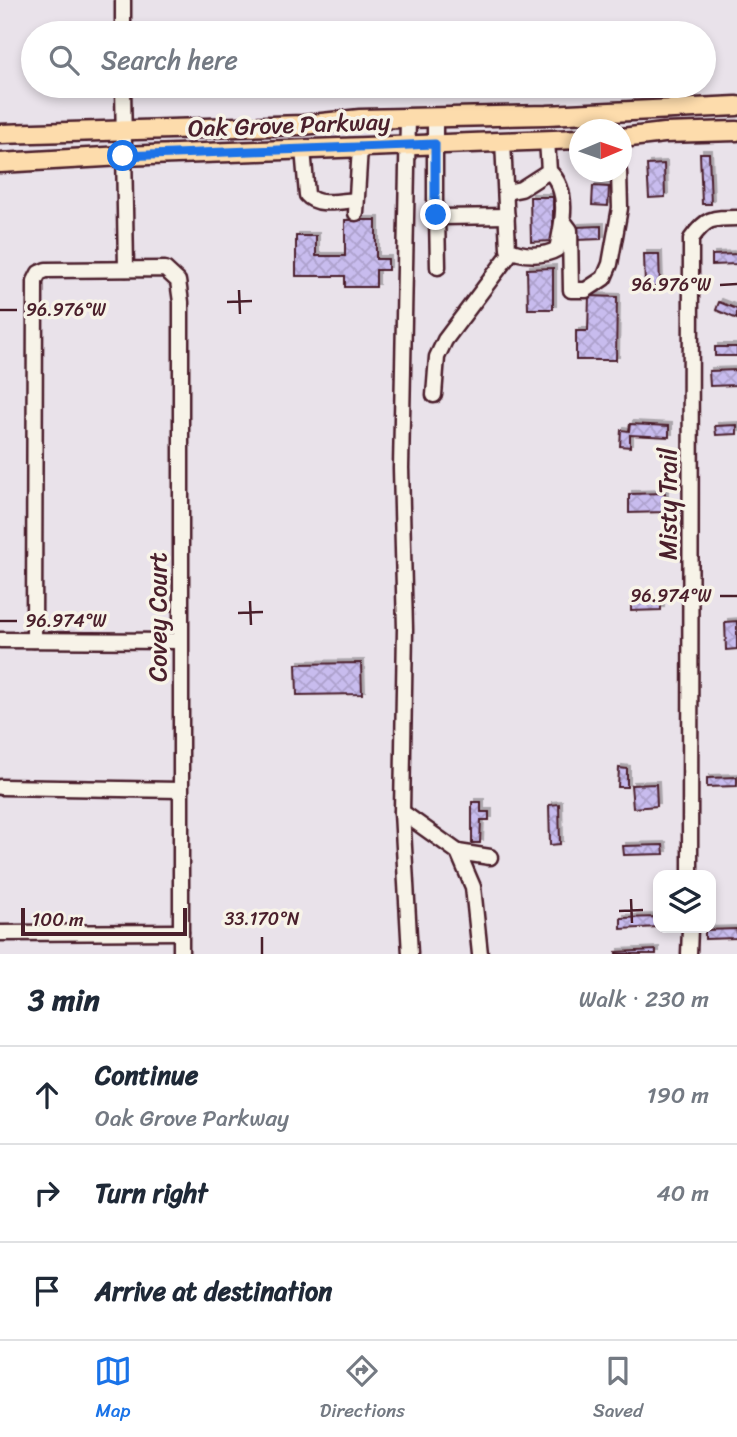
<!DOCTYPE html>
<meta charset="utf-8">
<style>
:root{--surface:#fff;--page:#f2f2f3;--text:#1f2937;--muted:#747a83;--line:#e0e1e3;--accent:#1a73e8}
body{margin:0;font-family:Sriracha,sans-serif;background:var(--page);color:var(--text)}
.controls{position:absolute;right:21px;bottom:21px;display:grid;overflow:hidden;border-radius:14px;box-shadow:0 4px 10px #0003}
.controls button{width:63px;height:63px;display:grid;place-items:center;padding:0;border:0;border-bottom:2px solid var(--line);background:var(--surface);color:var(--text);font:35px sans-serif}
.compass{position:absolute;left:569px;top:119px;width:63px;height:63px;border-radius:50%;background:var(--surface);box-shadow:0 4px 10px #0003;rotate:88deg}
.scale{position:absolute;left:21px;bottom:18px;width:166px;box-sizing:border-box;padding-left:7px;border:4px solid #4a1f2b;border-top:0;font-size:19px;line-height:24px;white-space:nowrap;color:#4a1f2b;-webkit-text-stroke:5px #f7f3e8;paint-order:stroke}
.stop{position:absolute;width:21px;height:21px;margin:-16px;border:5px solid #1a73e8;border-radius:50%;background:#fff}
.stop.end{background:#1a73e8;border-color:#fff;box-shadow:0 2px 7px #0008}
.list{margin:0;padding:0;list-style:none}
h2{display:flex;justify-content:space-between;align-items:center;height:91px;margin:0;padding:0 28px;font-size:30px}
h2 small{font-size:23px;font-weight:400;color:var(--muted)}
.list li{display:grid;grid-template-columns:46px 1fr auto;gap:21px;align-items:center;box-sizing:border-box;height:98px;padding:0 28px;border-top:2px solid var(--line)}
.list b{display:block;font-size:26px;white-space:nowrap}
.list p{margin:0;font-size:23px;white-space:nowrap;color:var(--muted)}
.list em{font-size:23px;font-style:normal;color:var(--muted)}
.icon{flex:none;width:38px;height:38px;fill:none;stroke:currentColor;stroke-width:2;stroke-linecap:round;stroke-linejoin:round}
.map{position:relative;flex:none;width:737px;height:954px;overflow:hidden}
.search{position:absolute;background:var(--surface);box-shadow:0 4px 10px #0003;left:21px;right:21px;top:21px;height:77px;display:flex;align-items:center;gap:18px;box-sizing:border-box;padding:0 24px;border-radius:38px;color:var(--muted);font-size:26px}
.sheet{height:385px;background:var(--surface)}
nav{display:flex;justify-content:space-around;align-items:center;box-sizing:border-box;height:98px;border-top:2px solid var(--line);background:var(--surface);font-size:19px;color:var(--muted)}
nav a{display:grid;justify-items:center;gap:4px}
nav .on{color:var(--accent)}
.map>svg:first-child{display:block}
.building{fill:url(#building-cross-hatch);stroke:#4a1f2b;stroke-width:2;filter:url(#shadow)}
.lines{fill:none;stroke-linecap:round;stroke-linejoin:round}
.minor-casing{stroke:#4a1f2b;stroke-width:19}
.major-casing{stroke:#4a1f2b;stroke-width:23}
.minor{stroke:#f7f3e8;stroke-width:14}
.major{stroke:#fddcac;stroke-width:18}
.route{stroke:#1a73e8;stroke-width:9}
.ticks{fill:none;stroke:#4a1f2b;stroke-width:2.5}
.labels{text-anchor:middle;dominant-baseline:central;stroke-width:7;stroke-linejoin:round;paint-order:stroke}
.street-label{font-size:24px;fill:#4a1f2b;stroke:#f7f3e8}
.ticks-label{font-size:18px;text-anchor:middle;fill:#4a1f2b;stroke:#f7f3e8;stroke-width:7;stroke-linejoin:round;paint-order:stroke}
</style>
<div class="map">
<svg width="737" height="954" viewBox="0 0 737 954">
<defs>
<pattern id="building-cross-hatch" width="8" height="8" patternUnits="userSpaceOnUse" patternTransform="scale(1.75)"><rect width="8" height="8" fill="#c8bcee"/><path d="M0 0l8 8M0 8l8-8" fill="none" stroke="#ada1cc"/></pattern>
<filter id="shadow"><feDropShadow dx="3" dy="-3" stdDeviation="0" flood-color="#0004"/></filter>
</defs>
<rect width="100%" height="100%" fill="#e9e2ea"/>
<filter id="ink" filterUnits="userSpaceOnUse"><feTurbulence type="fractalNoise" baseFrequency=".0143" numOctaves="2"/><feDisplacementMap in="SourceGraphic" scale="14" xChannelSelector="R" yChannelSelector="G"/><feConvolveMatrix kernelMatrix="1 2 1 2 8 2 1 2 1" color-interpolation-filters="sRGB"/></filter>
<g filter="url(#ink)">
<g class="building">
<path d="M 700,153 L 709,153 L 711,204 L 702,204 Z"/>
<path d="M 664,164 L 665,197 L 649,198 L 647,165 Z"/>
<path d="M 593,186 L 609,187 L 608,206 L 592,205 Z"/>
<path d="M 530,197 L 553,197 L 553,241 L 531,242 Z"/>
<path d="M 345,220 L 376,220 L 376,259 L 388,259 L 388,270 L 376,270 L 376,287 L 345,287 L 345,276 L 296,276 L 296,236 L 316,236 L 316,256 L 345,256 Z"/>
<path d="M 601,226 L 601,239 L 577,240 L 576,227 Z"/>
<path d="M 644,254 L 659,254 L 660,287 L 645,287 Z"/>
<path d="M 737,254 L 737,264 L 712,265 L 712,255 Z"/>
<path d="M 553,268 L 553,309 L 528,309 L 527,269 Z"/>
<path d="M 589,296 L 617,297 L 616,360 L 576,360 L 576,331 L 588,331 Z"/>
<path d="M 719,302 L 737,309 L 737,319 L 716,310 Z"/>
<rect x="715" y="347" width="22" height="9"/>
<path d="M 737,370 L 737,385 L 710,386 L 709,371 Z"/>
<path d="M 630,424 L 669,426 L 669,437 L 630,435 L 630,447 L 620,446 L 621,430 L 629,431 Z"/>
<path d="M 737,425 L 737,434 L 716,435 L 715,426 Z"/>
<path d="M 665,493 L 665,512 L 629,513 L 629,494 Z"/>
<path d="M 661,601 L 661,610 L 631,611 L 631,602 Z"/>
<path d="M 737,621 L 737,649 L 726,650 L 725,622 Z"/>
<path d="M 361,663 L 362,694 L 297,695 L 296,664 Z"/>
<path d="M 619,768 L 627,769 L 627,787 L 618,787 Z"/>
<path d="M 737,777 L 737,786 L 707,787 L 707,778 Z"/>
<path d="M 656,784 L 657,806 L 633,808 L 631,785 Z"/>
<path d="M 472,802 L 481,802 L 481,812 L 489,812 L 489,820 L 481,820 L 480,843 L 472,843 Z"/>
<path d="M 559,804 L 560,844 L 550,845 L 549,805 Z"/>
<path d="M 663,845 L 664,854 L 624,855 L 623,846 Z"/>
<path d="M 658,917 L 658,927 L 621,929 L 621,918 Z"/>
<path d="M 737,929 L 737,938 L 705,939 L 705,930 Z"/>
<path d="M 656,950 L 656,954 L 616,954 L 616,952 Z"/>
</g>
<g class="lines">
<defs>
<g id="minor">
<path d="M 123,0 L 123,33"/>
<path d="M 123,86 L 126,269"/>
<path d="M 435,116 L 435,212 L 442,217 L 507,216"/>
<path d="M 408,118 L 401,468 L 405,629 L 402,812 L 410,954"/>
<path d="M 503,141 L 508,249 C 521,256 544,257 557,249 C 563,222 570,191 549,171 L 547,140"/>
<path d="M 303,149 L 307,195 C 317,207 341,201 356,200"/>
<path d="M 506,192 L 521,189 L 549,171"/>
<path d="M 356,213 L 360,147"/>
<path d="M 437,215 L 438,267"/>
<path d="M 564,222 L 570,230 L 571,290 L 586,290 L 604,278 L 610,264 L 620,208 L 619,172"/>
<path d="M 434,395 L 437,357 L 445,340 L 512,251"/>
<path d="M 0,640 L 180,641"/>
<path d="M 34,640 L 35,281 L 39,273 L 46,270 L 165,269 L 178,281 L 181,302 L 181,954"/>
<path d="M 0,787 L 180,790"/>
<path d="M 402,812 L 458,852 L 473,887 L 480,954"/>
<path d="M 458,852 L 490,857"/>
<path d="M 690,875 L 691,239 C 706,218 711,218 737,218"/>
<path d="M 0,933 L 181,932"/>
<path d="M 689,954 L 690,928"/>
</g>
<g id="major">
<path d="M 0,134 L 303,125 L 360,119 L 547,115 L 737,106"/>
<path d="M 622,138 L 664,133 L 737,131"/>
<path d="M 0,163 L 123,156 L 580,139"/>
</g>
</defs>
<use href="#minor" class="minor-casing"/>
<use href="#major" class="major-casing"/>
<use href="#minor" class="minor"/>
<use href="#major" class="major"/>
</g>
</g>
<g class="lines" filter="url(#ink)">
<path class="route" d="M 123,156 L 435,144 L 435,212 L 436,215"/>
</g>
<path class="ticks" d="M 720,285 L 737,284M 239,290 L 240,314M 227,302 L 252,301M 0,310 L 17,310M 720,596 L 737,596M 250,601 L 251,625M 238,613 L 263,612M 0,621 L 17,621M 631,899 L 632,923M 619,911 L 643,910M 262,937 L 262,954"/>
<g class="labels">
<g class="street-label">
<text transform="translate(289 125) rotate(-2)">Oak Grove Parkway</text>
<text transform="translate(668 504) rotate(-90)">Misty Trail</text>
<text transform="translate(158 617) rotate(-90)">Covey Court</text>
</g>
</g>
<g class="ticks-label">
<text x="671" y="291">96.976°W</text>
<text x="66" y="316">96.976°W</text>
<text x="671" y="602">96.974°W</text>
<text x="66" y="627">96.974°W</text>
<text x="262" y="925">33.170°N</text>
</g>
</svg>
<div class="controls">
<button><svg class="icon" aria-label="layers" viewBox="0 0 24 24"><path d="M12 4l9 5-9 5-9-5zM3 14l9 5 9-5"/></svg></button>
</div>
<svg class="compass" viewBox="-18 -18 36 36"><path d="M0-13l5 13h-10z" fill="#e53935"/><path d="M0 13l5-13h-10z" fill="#747a83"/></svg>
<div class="scale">100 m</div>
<div class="stop" style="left:123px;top:156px"></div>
<div class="stop end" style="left:436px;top:215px"></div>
<div class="search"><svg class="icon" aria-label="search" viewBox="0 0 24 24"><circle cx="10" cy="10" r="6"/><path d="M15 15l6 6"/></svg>Search here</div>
</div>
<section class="sheet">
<h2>3 min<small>Walk · 230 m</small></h2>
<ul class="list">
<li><svg class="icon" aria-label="ahead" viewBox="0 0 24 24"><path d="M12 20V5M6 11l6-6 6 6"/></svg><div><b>Continue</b><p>Oak Grove Parkway</p></div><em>190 m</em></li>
<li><svg class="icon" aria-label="right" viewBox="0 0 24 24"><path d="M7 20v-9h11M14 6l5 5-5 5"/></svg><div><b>Turn right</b></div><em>40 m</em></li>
<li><svg class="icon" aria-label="arrive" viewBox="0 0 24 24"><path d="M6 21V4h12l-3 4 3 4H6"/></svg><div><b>Arrive at destination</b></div></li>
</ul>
</section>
<nav>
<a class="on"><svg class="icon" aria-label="map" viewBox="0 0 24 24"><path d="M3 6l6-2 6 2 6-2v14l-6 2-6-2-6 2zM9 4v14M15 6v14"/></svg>Map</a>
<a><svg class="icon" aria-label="directions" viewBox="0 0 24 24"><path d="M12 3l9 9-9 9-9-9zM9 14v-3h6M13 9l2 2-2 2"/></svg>Directions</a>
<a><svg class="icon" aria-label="saved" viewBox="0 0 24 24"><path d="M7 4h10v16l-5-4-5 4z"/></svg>Saved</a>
</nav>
